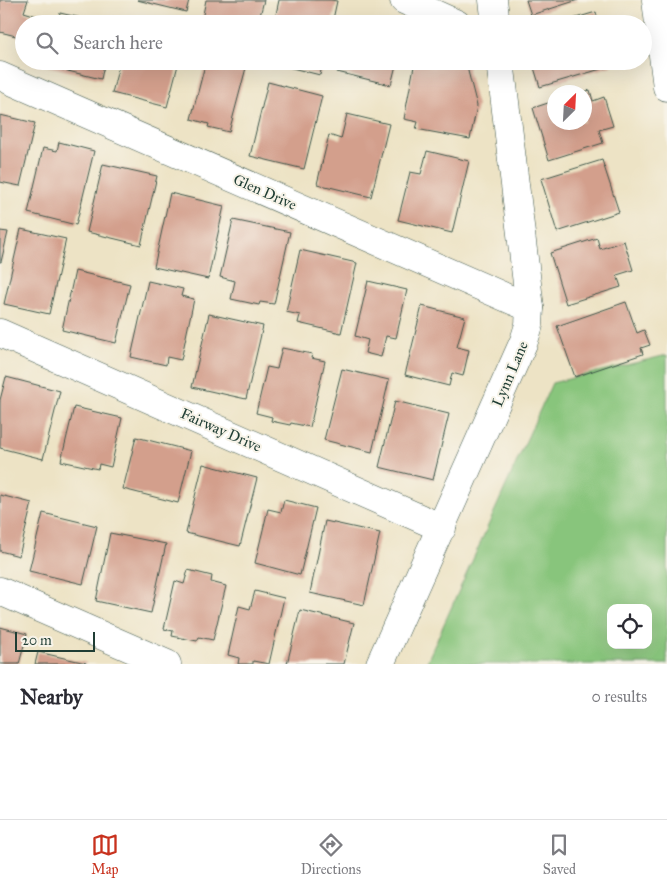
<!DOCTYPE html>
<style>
:root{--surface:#fff;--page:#f7f7f7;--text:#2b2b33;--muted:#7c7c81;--line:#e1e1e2;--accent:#c8321e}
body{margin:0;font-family:"IM FELL Great Primer",serif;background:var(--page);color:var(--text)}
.controls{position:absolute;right:15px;bottom:15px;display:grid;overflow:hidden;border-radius:10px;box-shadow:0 5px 20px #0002}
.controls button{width:45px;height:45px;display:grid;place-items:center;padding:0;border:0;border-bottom:1px solid var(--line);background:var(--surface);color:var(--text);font:25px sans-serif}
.compass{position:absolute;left:547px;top:85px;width:45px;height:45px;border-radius:50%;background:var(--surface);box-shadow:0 5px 20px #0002;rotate:24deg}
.scale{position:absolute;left:15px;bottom:12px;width:80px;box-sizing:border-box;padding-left:5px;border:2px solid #1f3d34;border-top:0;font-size:14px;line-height:18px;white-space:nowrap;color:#1f3d34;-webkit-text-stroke:4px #f7f3e8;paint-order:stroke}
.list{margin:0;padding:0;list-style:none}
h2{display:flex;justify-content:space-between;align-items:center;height:65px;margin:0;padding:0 20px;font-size:21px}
h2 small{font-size:16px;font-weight:400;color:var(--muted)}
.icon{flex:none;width:28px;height:28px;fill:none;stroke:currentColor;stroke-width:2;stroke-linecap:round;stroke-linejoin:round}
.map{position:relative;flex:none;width:667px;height:664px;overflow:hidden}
.search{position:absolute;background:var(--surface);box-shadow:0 5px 20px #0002;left:15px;right:15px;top:15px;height:55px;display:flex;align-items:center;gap:12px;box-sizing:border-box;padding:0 18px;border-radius:28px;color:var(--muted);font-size:19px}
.sheet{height:155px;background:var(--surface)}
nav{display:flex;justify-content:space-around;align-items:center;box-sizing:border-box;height:70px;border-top:1px solid var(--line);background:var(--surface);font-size:14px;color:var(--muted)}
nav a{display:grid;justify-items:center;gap:2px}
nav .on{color:var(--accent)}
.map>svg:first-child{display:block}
.green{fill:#88c57c;stroke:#548158;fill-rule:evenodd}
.building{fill:#d39f8c}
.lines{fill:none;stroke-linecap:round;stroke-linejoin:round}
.minor-casing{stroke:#3e564a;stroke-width:29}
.minor{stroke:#fff;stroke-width:28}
.labels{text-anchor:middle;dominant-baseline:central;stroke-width:4;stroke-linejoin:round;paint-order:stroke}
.street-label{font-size:15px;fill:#1f3d34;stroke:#f7f3e8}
</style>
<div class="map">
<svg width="667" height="664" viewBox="0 0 667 664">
<rect width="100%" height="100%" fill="#f7f3e8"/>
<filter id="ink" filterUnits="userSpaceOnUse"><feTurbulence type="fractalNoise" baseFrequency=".02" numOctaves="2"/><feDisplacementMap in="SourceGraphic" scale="10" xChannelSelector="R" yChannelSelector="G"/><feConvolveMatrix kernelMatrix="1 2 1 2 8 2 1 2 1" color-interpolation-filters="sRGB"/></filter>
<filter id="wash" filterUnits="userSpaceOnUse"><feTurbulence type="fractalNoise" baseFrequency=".0096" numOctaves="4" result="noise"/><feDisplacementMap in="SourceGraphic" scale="20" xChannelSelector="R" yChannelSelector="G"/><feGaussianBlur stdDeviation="1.12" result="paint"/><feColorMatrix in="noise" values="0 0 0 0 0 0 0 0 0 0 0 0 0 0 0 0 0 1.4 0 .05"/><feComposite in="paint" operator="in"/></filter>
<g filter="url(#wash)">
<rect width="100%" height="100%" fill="#ede3c5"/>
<path class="green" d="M 667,355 L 667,664 L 426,664 L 552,383 ZM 611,608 L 648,608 L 648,645 L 611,645 Z"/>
<g id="blocks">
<g class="building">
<path d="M 0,0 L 28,0 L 24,12 L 40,17 L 38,24 L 24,24 L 24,38 L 0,32 Z"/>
<path d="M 137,0 L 189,0 L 186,12 Z"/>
<path d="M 206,0 L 264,0 L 258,24 L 201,24 Z"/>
<path d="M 279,0 L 331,0 L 337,1 L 332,24 L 274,24 Z"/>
<path d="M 526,0 L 578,0 L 531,15 Z"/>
<path d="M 596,12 L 599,24 L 559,24 L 559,23 Z"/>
<path d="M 60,13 L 103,23 L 103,24 L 58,24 Z"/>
<path d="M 48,61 L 105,61 L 101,79 L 47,66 Z"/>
<path d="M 120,61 L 179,61 L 167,107 L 112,93 Z"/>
<path d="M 206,61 L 236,61 L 247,64 L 229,132 L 208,127 L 209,124 L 191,119 Z"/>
<path d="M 281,61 L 323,61 L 320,75 L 280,65 Z"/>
<path d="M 340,61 L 397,61 L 391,85 L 337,72 Z"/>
<path d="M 415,61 L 469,61 L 468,71 L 477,106 L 470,139 L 416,129 L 418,122 L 404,119 Z"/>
<path d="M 532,61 L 610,61 L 611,66 L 540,87 Z"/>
<path d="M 268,82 L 322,96 L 304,169 L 250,156 Z"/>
<path d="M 590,90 L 593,101 L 604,97 L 613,126 L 599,130 L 603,143 L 549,160 L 533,108 L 554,101 L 554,122 L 584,122 L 584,92 Z"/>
<path d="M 347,114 L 389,124 L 371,197 L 317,184 L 329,135 L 341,139 Z"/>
<path d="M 0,115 L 35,123 L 20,186 L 0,182 Z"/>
<path d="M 59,142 L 94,151 L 76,225 L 28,213 L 43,148 L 57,151 Z"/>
<path d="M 427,151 L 469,161 L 452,233 L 398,220 L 410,172 L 421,174 Z"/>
<path d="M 602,160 L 619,212 L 557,232 L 541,179 Z"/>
<path d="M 103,164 L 157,176 L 141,245 L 87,232 Z"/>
<path d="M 170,193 L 224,206 L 208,279 L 154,267 Z"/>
<path d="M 233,220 L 290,232 L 274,304 L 260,302 L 259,305 L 231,299 L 235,281 L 220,277 Z"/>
<path d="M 21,229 L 66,239 L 49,314 L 4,304 Z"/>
<path d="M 0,231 L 8,232 L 1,262 L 0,262 Z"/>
<path d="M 597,238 L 600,249 L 624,241 L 633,270 L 617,275 L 621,287 L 566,304 L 550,253 Z"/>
<path d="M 300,250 L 357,263 L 341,333 L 298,323 L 300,315 L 286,312 Z"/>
<path d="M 75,271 L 130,284 L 116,343 L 62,330 Z"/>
<path d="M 148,281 L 183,289 L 181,296 L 194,299 L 181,360 L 167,357 L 166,365 L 131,357 Z"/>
<path d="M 368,281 L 407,290 L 396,338 L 386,336 L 381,357 L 365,353 L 368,340 L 355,336 Z"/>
<path d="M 626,302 L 637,333 L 644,330 L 650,345 L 641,348 L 643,354 L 575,377 L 557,326 Z"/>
<path d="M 422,306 L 465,317 L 457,347 L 469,350 L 463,376 L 452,373 L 449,386 L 405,375 Z"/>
<path d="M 209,314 L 263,326 L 246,399 L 192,387 Z"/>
<path d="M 282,348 L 312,354 L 311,358 L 325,361 L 310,427 L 291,423 L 290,425 L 271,421 L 272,417 L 256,413 L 267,367 L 277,369 Z"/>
<path d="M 342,369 L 389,380 L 372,452 L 324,440 Z"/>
<path d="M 6,377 L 60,391 L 43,459 L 0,448 L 0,400 Z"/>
<path d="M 395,401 L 449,414 L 433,480 L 379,467 Z"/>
<path d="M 74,407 L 122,418 L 111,467 L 99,464 L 98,469 L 61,461 Z"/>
<path d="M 136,437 L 191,451 L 178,503 L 123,489 Z"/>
<path d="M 203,464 L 257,478 L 240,546 L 186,533 Z"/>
<path d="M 0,495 L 32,503 L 19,556 L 0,551 Z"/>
<path d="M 284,500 L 316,508 L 300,575 L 255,563 L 268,509 L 281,512 Z"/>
<path d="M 43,513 L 97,526 L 83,584 L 29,571 Z"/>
<path d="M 325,521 L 380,533 L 364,605 L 310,593 Z"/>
<path d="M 110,533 L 166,544 L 151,613 L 96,601 Z"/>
<path d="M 188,570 L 212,576 L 211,582 L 226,586 L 213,640 L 199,637 L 197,641 L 172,636 L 173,631 L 164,629 L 175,581 L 184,584 Z"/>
<path d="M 255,591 L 284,598 L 269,664 L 253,661 L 253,664 L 238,664 L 239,658 L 228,655 L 239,606 L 250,609 Z"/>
<path d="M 300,610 L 354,623 L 344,664 L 287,664 Z"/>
<path d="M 0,627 L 27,634 L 19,664 L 0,664 Z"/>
<path d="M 38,652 L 86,663 L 86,664 L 35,664 Z"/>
</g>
</g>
</g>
<g filter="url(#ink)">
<use href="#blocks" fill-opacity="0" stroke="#3e564a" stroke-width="1"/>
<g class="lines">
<defs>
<g id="minor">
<path d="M 404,0 L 457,24"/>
<path d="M 493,0 L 496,24"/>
<path d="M 656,0 L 667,87"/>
<path d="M 0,76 L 530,308"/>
<path d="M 0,333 L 442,528"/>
<path d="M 0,591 L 167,664"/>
<path d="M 380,664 L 524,341 L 529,325 L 530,308 L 500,61"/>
</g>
</defs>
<use href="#minor" class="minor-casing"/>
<use href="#minor" class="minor"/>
</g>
</g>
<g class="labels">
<g class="street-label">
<text transform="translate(265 192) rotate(24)">Glen Drive</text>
<text transform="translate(510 374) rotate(-67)">Lynn Lane</text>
<text transform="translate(221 430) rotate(24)">Fairway Drive</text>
</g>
</g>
</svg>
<div class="controls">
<button><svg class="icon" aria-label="locate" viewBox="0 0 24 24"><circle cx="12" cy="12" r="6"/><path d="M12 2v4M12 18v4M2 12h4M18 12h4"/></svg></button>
</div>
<svg class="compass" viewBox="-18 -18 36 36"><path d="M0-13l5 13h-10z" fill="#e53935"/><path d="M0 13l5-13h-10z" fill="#7c7c81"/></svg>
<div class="scale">20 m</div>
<div class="search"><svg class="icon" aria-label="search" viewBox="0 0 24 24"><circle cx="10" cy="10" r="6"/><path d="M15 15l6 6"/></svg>Search here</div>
</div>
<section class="sheet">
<h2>Nearby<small>0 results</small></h2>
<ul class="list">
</ul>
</section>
<nav>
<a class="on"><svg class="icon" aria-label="map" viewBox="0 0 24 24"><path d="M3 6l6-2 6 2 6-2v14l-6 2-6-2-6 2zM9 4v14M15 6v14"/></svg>Map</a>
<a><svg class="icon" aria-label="directions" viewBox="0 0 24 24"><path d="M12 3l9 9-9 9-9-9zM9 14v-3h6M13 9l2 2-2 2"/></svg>Directions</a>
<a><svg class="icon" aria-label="saved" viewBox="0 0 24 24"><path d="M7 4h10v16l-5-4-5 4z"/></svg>Saved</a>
</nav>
